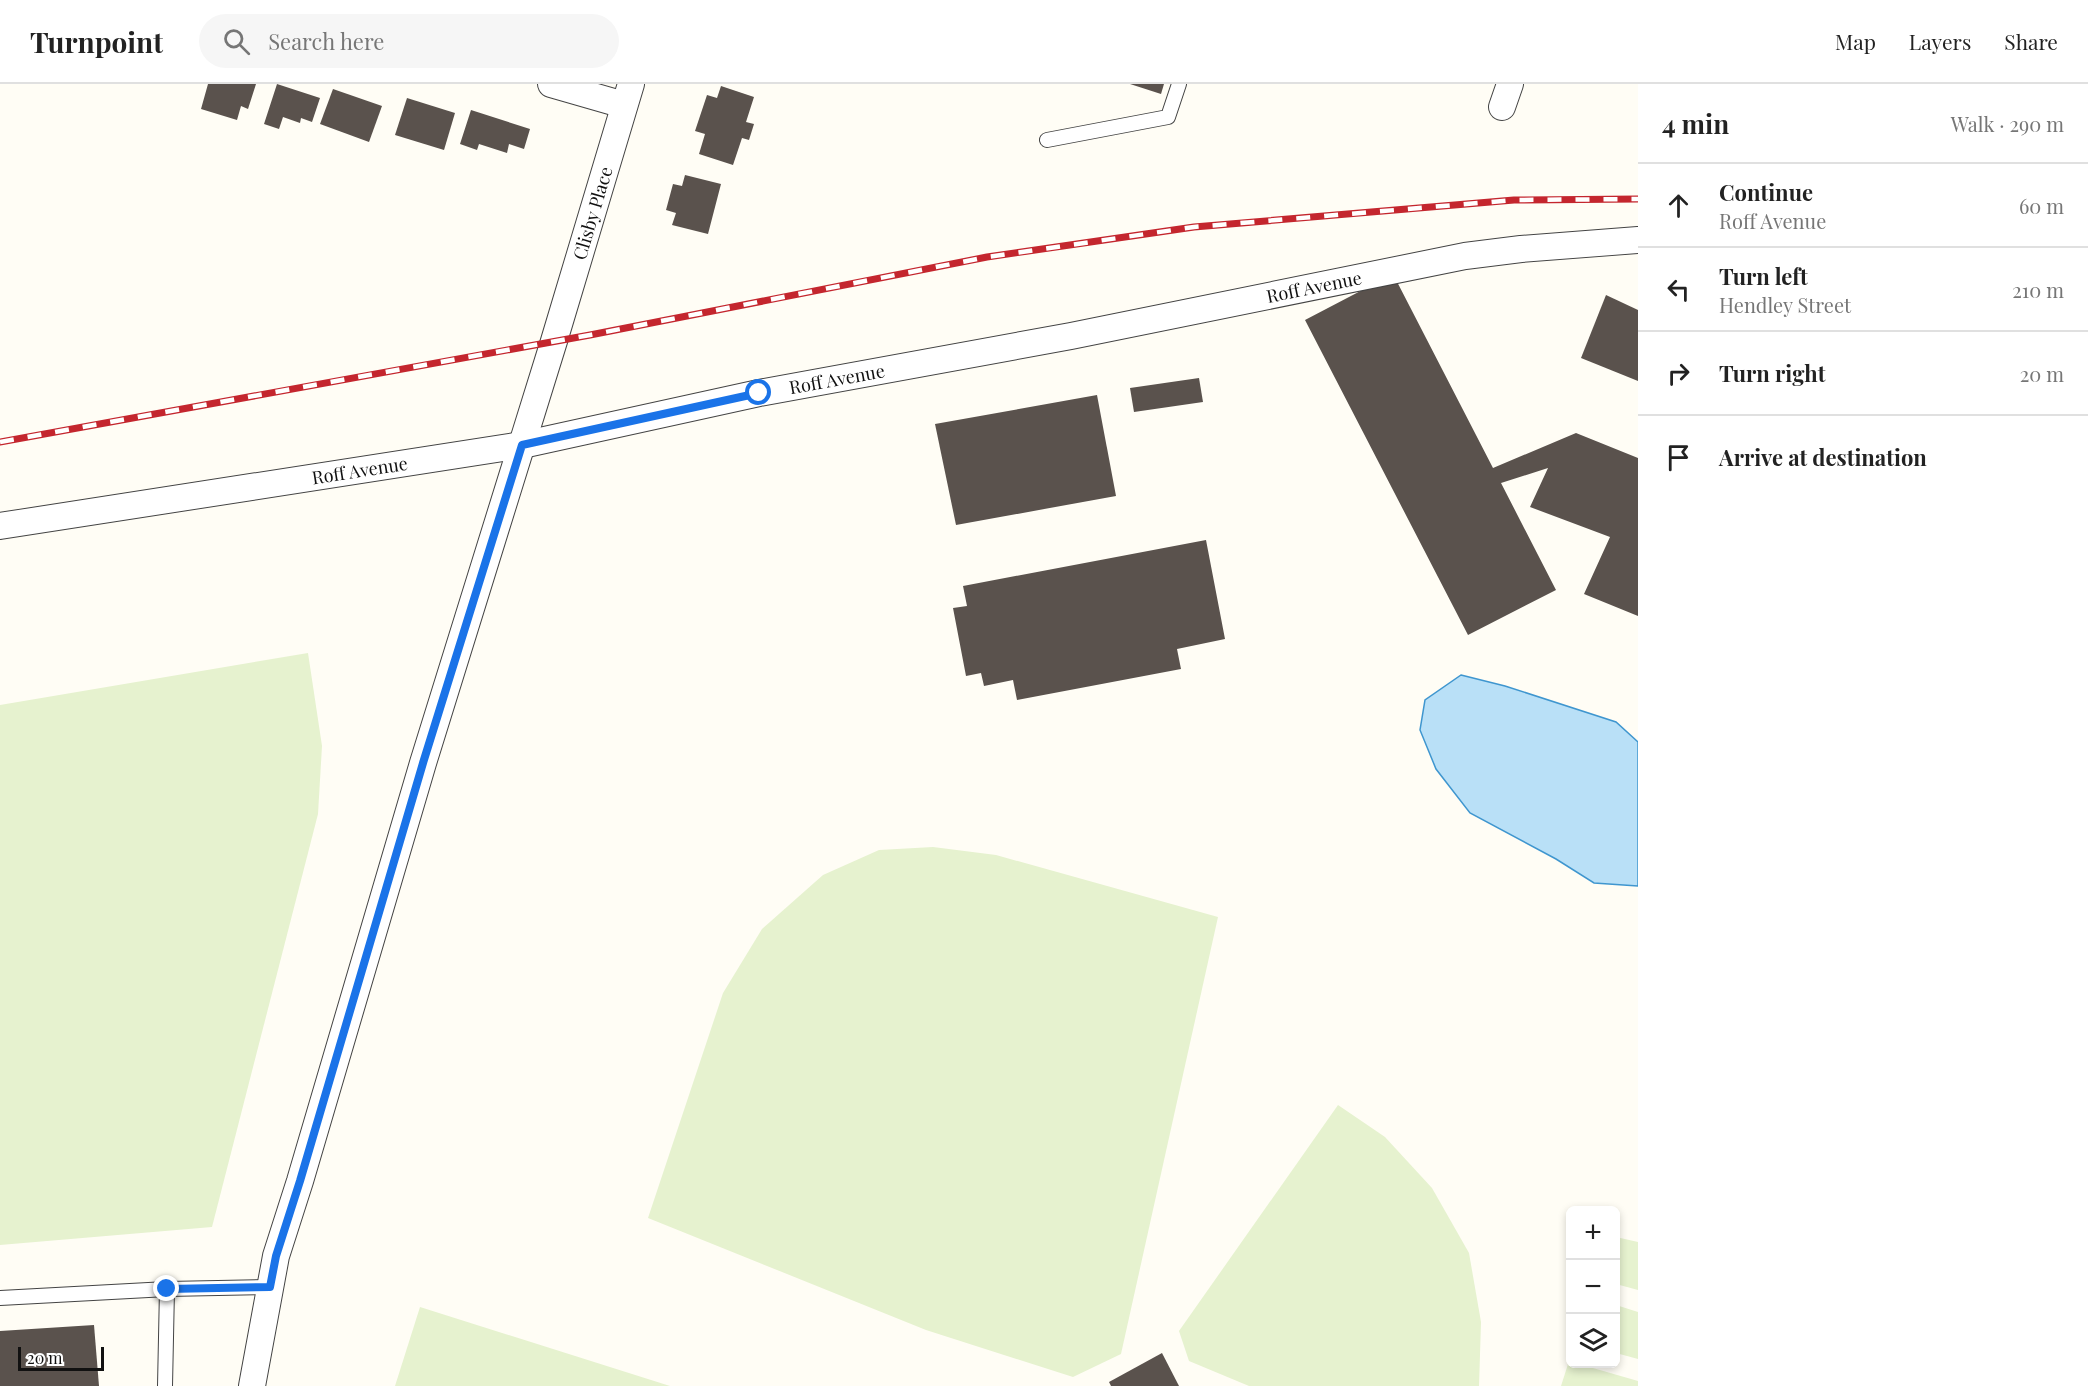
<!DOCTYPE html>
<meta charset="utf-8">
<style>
:root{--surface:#fff;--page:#f6f6f6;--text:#222;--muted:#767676;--line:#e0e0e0}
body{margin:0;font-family:"Playfair Display",serif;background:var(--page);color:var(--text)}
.controls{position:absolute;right:18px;bottom:18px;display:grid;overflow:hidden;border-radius:9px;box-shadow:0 3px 9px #0003}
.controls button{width:54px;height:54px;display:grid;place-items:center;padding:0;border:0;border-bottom:2px solid var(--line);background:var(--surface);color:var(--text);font:30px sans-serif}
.scale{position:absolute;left:18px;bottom:15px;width:86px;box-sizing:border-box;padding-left:6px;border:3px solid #111;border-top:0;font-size:16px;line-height:21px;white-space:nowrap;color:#111;-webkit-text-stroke:4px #fff;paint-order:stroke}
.stop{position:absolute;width:18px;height:18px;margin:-14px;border:4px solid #1a73e8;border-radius:50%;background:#fff}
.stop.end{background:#1a73e8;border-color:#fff;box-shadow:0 2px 6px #0008}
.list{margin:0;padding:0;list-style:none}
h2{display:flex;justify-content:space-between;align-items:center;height:78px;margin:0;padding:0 24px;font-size:26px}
h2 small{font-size:20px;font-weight:400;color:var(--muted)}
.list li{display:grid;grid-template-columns:39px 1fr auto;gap:18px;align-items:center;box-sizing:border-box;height:84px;padding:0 24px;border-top:2px solid var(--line)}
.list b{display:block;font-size:22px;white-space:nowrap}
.list p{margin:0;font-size:20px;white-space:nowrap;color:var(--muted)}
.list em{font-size:20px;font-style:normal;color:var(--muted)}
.icon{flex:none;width:33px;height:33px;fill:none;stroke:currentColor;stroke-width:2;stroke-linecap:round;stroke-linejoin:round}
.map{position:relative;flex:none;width:1638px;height:1302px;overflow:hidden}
header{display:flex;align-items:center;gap:36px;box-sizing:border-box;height:84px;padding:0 30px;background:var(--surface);border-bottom:2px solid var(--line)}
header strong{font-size:28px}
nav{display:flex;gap:33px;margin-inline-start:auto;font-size:21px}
.search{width:420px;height:54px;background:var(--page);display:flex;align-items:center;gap:15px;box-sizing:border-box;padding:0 21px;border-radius:33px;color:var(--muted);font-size:22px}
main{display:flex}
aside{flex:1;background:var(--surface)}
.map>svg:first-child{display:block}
.pitch{fill:#e6f2cf}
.water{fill:#b9e0f7;stroke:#3f96cf;stroke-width:1.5}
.building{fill:#5a524d}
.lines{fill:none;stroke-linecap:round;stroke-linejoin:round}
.service-casing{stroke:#444;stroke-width:16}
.minor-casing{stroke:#444;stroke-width:28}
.service{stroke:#fff;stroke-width:14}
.minor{stroke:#fff;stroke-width:26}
.rail-casing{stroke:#c4262e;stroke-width:7}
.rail{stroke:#fff;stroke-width:4.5;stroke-dasharray:14;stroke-linecap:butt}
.route{stroke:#1a73e8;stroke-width:8}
.labels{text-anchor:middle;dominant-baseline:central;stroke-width:6;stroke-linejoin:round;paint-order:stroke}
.street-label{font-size:18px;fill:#111;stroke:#fff}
</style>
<header>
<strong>Turnpoint</strong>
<div class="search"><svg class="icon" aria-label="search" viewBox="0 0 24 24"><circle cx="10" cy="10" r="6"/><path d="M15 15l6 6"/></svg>Search here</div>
<nav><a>Map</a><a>Layers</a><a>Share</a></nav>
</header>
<main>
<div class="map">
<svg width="1638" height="1302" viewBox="0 0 1638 1302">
<rect width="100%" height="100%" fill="#fffdf5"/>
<g class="pitch">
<path d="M 308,569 L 322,662 L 318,730 L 212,1143 L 0,1161 L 0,621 Z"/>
<path d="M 933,763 L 996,771 L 1218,833 L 1121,1270 L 1073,1293 L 926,1246 L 648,1134 L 723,909 L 762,845 L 823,791 L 879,766 Z"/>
<path d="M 1338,1021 L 1385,1053 L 1432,1104 L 1469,1169 L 1481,1238 L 1479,1302 L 1249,1302 L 1189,1277 L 1179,1247 Z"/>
<path d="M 1616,1153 L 1638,1158 L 1638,1206 L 1616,1200 Z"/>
<path d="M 1616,1221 L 1638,1228 L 1638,1275 L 1616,1269 Z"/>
<path d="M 420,1223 L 670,1302 L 395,1302 Z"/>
<path d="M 1569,1277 L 1570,1280 L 1579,1280 L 1638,1297 L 1638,1302 L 1561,1302 Z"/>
</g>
<path class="water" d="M 1461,591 L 1505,602 L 1616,638 L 1638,658 L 1638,802 L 1594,799 L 1556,775 L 1470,729 L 1436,685 L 1420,646 L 1425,616 Z"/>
<g class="building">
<path d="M 208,0 L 256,0 L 248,25 L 241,22 L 237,36 L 201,25 Z"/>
<path d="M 277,0 L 320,14 L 312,38 L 301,34 L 300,39 L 283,33 L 279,45 L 264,40 Z"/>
<path d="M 1130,0 L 1164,0 L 1161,10 Z"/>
<path d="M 721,2 L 754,13 L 746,38 L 754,40 L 749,56 L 742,54 L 733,81 L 699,70 L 705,50 L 695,47 L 707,11 L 717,14 Z"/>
<path d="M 333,5 L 382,22 L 369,58 L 320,40 Z"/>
<path d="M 407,14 L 455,29 L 444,66 L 395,51 Z"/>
<path d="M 471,26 L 530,45 L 524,65 L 509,60 L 507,69 L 479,60 L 477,66 L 460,60 Z"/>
<path d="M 685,91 L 721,100 L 708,150 L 672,141 L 676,129 L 666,126 L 673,100 L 682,102 Z"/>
<path d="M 1393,190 L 1493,384 L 1576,349 L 1638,374 L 1638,532 L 1584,510 L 1610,453 L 1530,423 L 1548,384 L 1501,399 L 1556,506 L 1468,551 L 1305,236 Z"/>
<path d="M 1606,211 L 1638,226 L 1638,297 L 1581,274 Z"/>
<path d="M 1199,294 L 1203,318 L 1134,328 L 1130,304 Z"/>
<path d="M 1097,311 L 1116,412 L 956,441 L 935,340 Z"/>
<path d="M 1206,456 L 1225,555 L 1177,565 L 1181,585 L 1017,616 L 1013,596 L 984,602 L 981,589 L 966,592 L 953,524 L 967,522 L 963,502 Z"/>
<path d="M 94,1241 L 99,1302 L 0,1302 L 0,1247 Z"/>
<path d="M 1162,1269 L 1179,1302 L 1111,1302 L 1109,1298 Z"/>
</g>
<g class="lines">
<defs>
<g id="service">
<path d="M 1047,56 L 1168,33 L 1179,0"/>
<path d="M 0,1214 L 167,1205 L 271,1203"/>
<path d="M 165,1302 L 167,1205"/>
</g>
<g id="minor">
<path d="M 551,0 L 624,21"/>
<path d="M 1502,23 L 1510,0"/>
<path id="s1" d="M 0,442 L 522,361 L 759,309 L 1071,252 L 1465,172 L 1521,165 L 1638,156"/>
<path id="s2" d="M 252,1302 L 276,1172 L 300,1097 L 423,679 L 554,257 L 631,0"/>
</g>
</defs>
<use href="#service" class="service-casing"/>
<use href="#minor" class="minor-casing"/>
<use href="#service" class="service"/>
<use href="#minor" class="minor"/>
<defs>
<path id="rail" d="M 0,358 L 590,251 L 987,173 L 1194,143 L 1514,116 L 1638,115"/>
</defs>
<use href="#rail" class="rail-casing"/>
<use href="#rail" class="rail"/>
</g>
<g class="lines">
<path class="route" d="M 167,1205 L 270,1203 L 276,1172 L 300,1097 L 423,679 L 522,361 L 759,309"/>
</g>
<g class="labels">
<g class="street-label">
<text stroke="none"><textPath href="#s2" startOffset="1222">Clisby Place</textPath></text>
<text stroke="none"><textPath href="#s1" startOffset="1336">Roff Avenue</textPath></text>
<text stroke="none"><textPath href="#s1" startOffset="850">Roff Avenue</textPath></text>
<text stroke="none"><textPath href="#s1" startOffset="364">Roff Avenue</textPath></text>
</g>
</g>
</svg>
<div class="controls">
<button>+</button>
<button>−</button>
<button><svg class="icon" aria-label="layers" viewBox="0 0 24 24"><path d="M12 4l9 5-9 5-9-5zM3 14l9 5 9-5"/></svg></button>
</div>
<div class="scale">20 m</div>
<div class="stop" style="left:759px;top:309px"></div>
<div class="stop end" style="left:167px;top:1205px"></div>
</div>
<aside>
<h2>4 min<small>Walk · 290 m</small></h2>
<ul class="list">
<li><svg class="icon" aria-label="ahead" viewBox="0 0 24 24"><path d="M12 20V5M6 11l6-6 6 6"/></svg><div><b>Continue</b><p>Roff Avenue</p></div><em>60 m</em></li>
<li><svg class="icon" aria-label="left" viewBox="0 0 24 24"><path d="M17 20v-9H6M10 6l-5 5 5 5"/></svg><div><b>Turn left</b><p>Hendley Street</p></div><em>210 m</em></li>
<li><svg class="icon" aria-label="right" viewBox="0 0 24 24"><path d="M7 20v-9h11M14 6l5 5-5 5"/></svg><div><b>Turn right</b></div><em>20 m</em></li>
<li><svg class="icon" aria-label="arrive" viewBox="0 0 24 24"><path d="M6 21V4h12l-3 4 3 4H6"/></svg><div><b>Arrive at destination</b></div></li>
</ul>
</aside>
</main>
